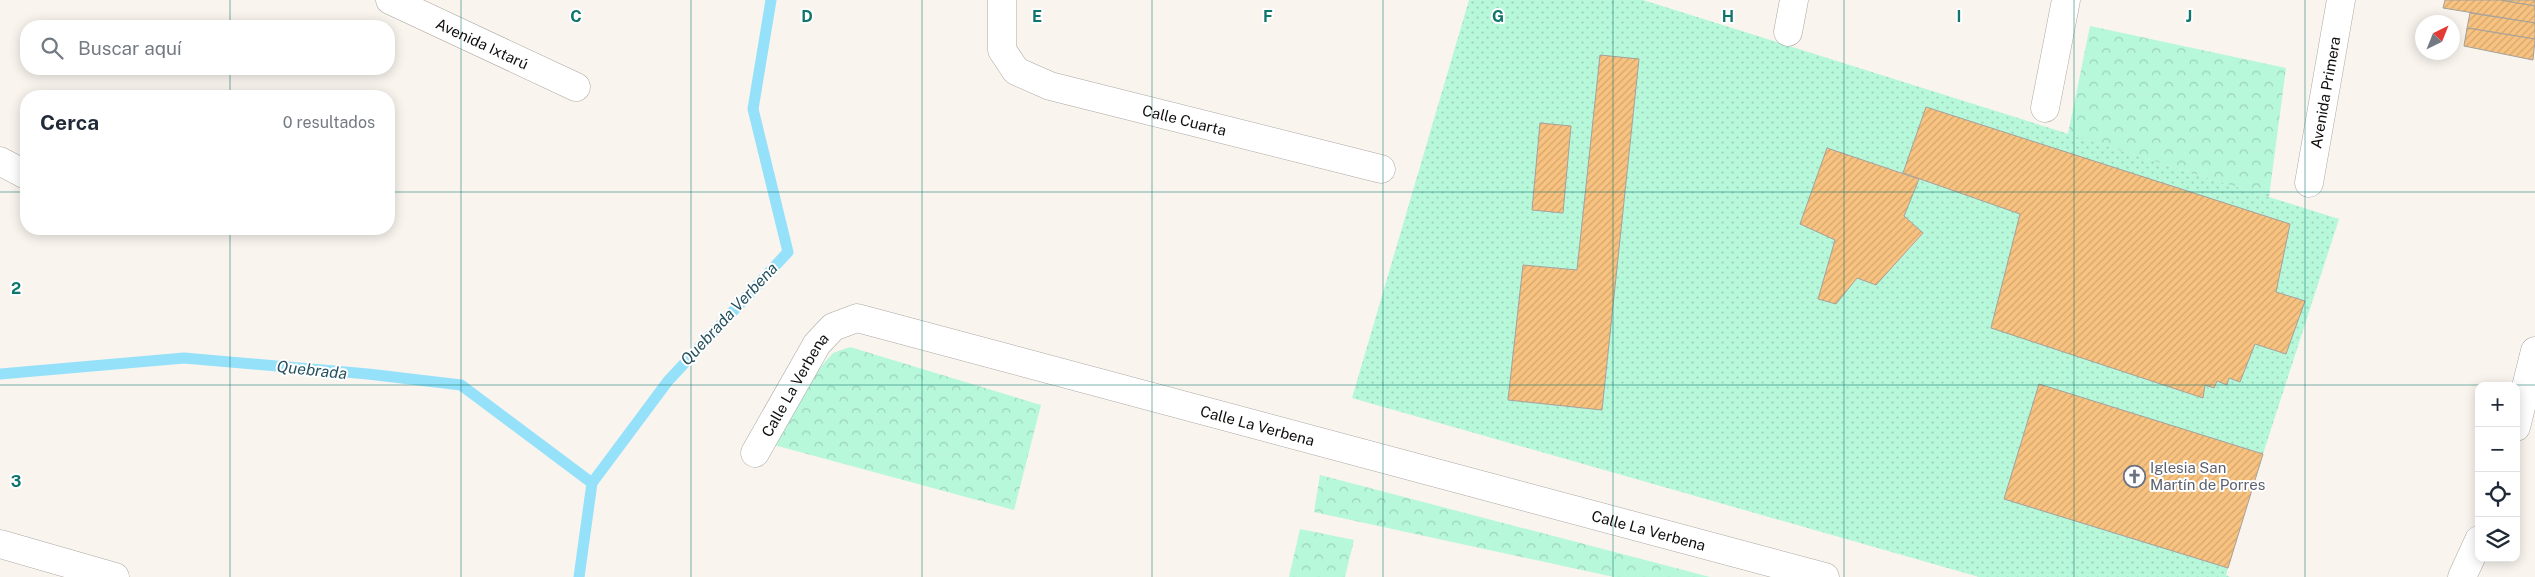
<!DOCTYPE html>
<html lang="es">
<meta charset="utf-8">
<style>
:root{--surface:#fff;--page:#f2f2f3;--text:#1f2937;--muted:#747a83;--line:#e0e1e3}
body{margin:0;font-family:"Public Sans",sans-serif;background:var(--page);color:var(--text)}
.controls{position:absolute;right:15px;bottom:15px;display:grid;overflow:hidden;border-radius:10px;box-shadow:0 2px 12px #0003}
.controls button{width:45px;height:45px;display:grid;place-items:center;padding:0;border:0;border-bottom:1px solid var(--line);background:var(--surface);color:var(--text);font:25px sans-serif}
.compass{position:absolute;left:2415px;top:15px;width:45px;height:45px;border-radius:50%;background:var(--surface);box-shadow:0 2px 12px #0003;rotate:43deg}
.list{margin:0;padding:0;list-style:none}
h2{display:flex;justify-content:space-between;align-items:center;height:65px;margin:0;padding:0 20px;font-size:21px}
h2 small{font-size:16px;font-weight:400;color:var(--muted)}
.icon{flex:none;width:28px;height:28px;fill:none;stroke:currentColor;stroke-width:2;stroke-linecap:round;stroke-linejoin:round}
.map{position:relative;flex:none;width:2535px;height:577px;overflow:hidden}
.search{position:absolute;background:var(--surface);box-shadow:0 2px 12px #0003;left:20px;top:20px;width:375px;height:55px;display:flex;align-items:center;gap:12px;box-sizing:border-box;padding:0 18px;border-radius:20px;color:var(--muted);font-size:19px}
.panel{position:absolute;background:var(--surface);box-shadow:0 2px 12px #0003;left:20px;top:90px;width:375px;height:145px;border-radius:20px}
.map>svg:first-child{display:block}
.grass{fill:url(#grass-dots);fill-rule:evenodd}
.park{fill:url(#park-crowns)}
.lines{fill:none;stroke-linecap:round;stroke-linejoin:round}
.stream{stroke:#95e1fa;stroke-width:11}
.building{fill:url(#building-hatch);stroke:#a5a19c}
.street-casing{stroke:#aca7a2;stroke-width:29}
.secondary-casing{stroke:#aca7a2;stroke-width:29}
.street{stroke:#fff;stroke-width:28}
.secondary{stroke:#fff;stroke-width:28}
.grid{fill:none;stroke:#0f766e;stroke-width:1;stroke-opacity:0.55}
.labels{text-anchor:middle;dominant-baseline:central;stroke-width:4;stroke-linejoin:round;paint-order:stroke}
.street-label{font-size:15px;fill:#110f0e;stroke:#fff}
.worship-label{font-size:15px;fill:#5b616d;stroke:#fff;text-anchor:start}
.water-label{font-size:16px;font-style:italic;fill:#25515e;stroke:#fff}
.grid-label{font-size:16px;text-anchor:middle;font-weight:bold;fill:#0f766e;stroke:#fff;stroke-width:4;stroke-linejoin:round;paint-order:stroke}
</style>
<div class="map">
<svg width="2535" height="577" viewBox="0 0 2535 577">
<defs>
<pattern id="grass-dots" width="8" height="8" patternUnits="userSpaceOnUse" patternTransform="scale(1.25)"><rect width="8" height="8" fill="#b7f7da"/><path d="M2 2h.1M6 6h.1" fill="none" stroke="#9cd3ba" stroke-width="1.8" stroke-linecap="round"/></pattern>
<pattern id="park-crowns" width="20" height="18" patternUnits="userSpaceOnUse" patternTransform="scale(1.25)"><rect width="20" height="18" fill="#b7f7da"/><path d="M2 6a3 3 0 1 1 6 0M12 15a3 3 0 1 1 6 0" fill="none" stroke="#9cd3ba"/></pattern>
<pattern id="building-hatch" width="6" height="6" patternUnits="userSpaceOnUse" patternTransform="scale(1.25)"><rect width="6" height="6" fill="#f8c280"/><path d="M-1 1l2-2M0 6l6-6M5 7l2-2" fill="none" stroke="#d4a66d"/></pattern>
</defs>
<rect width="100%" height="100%" fill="#f9f4ee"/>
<path class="grass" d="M 1469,0 L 1643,0 L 2339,219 L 2263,454 L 2039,385 L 2005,499 L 2228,568 L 2226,575 L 2230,577 L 1979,577 L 1352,398 ZM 1600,55 L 1639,60 L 1602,410 L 1508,400 L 1523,265 L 1577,270 ZM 1926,108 L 2290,224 L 2276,292 L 2305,301 L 2286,354 L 2255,344 L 2240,381 L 2229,378 L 2227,385 L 2217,381 L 2214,388 L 2205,385 L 2202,398 L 1991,328 L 2020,214 L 1919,179 L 1904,216 L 1923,234 L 1876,284 L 1857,278 L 1835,304 L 1818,298 L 1835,240 L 1800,224 L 1827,149 L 1903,173 ZM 1540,123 L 1571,126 L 1563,213 L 1532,210 Z"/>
<g class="park">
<path d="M 2090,26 L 2286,68 L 2269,197 L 2068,134 Z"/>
<path d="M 850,347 L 1041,405 L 1014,510 L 774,445 L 818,370 L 833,353 Z"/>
<path d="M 1320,475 L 1710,577 L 1614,577 L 1314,512 Z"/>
<path d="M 1300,529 L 1354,540 L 1345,577 L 1289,577 Z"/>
</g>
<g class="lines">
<g class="stream">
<path d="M 0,374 L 184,358 L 368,374 L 461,385 L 592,483"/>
<path d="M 579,577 L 592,483 L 668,381 L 788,252 L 753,109 L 771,0"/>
</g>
</g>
<g class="building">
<path d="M 2445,0 L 2501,0 L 2535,6 L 2535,23 L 2443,8 Z"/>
<path d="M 2501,0 L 2535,0 L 2535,6 Z"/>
<path d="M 2470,13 L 2535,23 L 2535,39 L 2467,28 Z"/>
<path d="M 2467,28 L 2535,39 L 2533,60 L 2464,46 Z"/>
<path d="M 1600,55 L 1639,59 L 1602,410 L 1508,400 L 1523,265 L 1577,270 Z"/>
<path d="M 1926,107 L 2290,224 L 2276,292 L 2305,301 L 2286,354 L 2255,344 L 2240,382 L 2229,378 L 2227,385 L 2217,381 L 2214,388 L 2205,385 L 2203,398 L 1991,328 L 2020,214 L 1903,173 Z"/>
<path d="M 1540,123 L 1571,126 L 1563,213 L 1532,210 Z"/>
<path d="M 1827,148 L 1919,179 L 1904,216 L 1923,233 L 1876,285 L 1857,278 L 1836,304 L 1818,299 L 1835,240 L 1800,224 Z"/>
<path d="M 2039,384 L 2263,454 L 2228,568 L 2004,499 Z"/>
</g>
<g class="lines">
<defs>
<g id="street">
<path id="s1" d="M 390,0 L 576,87"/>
<path id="s2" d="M 1002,0 L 1002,50 L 1016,71 L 1050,86 L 1381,169"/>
<path d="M 1788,32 L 1794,0"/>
<path d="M 2045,108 L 2066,0"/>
<path d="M 0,161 L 26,175"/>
<path id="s3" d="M 2309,183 L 2341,0"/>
<path id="s4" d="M 755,453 L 817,344 L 833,327 L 857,318 L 1825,577"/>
<path d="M 0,544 L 115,577"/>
</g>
<g id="secondary">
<path d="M 2516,427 L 2535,351"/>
<path d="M 2462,577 L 2479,540"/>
</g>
</defs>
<use href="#street" class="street-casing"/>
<use href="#secondary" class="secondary-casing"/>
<use href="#street" class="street"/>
<use href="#secondary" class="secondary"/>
</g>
<path class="grid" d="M 230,0 L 230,26M 461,0 L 461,577M 691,0 L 691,577M 922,0 L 922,577M 1152,0 L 1152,577M 1383,0 L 1383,577M 1613,0 L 1613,577M 1844,0 L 1844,577M 2074,0 L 2074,577M 2305,0 L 2305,577M 230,69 L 230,96M 0,192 L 26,192M 389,192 L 2535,192M 230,229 L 230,577M 0,385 L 2535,385"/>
<defs>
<symbol id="church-ring" viewBox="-11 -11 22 22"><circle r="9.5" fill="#fff" stroke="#6b7280" stroke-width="1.5"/><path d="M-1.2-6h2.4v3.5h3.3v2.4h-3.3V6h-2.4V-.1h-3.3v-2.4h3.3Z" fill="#6b7280"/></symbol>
</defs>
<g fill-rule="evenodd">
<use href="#church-ring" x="2122" y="464" width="25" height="25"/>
</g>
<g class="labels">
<g class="street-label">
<text stroke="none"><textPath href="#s1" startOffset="102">Avenida Ixtarú</textPath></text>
<text stroke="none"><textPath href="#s3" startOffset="92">Avenida Primera</textPath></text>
<text stroke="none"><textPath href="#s2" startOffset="251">Calle Cuarta</textPath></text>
<text stroke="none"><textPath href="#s4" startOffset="79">Calle La Verbena</textPath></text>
<text stroke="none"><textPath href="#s4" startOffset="589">Calle La Verbena</textPath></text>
<text stroke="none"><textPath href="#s4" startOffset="994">Calle La Verbena</textPath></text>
</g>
<g class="worship-label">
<text x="2150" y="467">Iglesia San<tspan x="2150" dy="17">Martín de Porres</tspan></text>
</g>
<g class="water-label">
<text transform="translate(729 314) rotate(-47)">Quebrada Verbena</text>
<text transform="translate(312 370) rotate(6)">Quebrada</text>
</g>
</g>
<g class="grid-label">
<text x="576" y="22">C</text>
<text x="807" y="22">D</text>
<text x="1037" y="22">E</text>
<text x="1268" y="22">F</text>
<text x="1498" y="22">G</text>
<text x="1728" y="22">H</text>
<text x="1959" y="22">I</text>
<text x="2189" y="22">J</text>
<text x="16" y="294">2</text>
<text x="16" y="487">3</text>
</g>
</svg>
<div class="controls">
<button>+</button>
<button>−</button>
<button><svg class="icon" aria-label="locate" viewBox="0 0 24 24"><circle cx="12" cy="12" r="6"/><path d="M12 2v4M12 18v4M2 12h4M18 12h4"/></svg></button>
<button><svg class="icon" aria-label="layers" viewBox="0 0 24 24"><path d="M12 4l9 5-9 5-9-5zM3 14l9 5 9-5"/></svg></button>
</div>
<svg class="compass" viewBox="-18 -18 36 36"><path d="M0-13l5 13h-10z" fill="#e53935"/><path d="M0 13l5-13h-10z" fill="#747a83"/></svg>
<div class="search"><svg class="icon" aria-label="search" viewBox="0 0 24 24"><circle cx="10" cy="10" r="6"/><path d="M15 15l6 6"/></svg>Buscar aquí</div>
<section class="panel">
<h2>Cerca<small>0 resultados</small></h2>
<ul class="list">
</ul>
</section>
</div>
